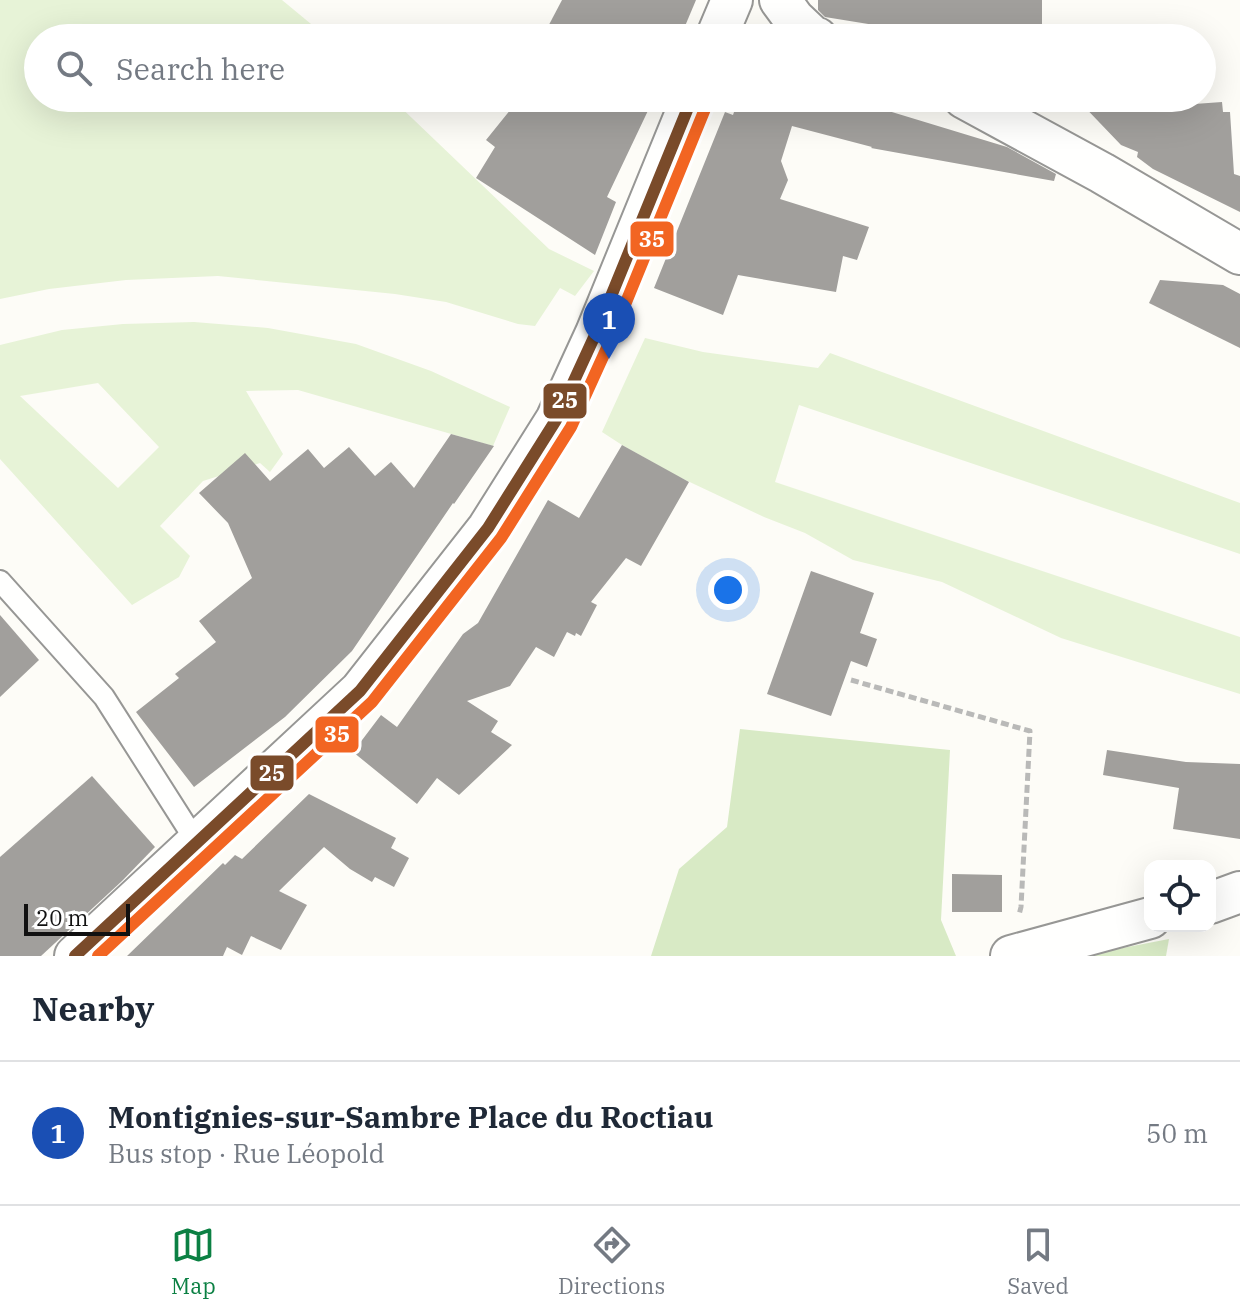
<!DOCTYPE html>
<meta charset="utf-8">
<style>
:root{--surface:#fff;--page:#f6f6f7;--text:#1f2937;--muted:#747a83;--line:#e0e1e3;--accent:#0b8043}
body{margin:0;font-family:"IBM Plex Serif",serif;background:var(--page);color:var(--text)}
.controls{position:absolute;right:24px;bottom:24px;display:grid;overflow:hidden;border-radius:16px;box-shadow:0 8px 32px #0002}
.controls button{width:72px;height:72px;display:grid;place-items:center;padding:0;border:0;border-bottom:2px solid var(--line);background:var(--surface);color:var(--text);font:40px sans-serif}
.scale{position:absolute;left:24px;bottom:20px;width:106px;box-sizing:border-box;padding-left:8px;border:4px solid #111;border-top:0;font-size:22px;line-height:28px;white-space:nowrap;color:#111;-webkit-text-stroke:6px #fff;paint-order:stroke}
.you{position:absolute;left:728px;top:590px;width:28px;height:28px;margin:-20px;border:6px solid #fff;border-radius:50%;background:#1a73e8;box-shadow:0 0 0 12px #1a73e833}
.badge{display:grid;place-items:center;width:52px;height:52px;border-radius:50%;background:var(--accent);color:#fff;font-size:26px;font-weight:700}
.pin{position:absolute;translate:-50% -66px;filter:drop-shadow(0 2px 4px #0008)}
.pin::after{content:'';position:absolute;top:42px;width:28px;height:24px;background:inherit;clip-path:polygon(0 0,100% 0,50% 100%)}
.list{margin:0;padding:0;list-style:none}
h2{display:flex;justify-content:space-between;align-items:center;height:104px;margin:0;padding:0 32px;font-size:34px}
h2 small{font-size:26px;font-weight:400;color:var(--muted)}
.list li{display:grid;grid-template-columns:52px 1fr auto;gap:24px;align-items:center;box-sizing:border-box;height:144px;padding:0 32px;border-top:2px solid var(--line)}
.list b{display:block;font-size:30px;white-space:nowrap}
.list p{margin:0;font-size:26px;white-space:nowrap;color:var(--muted)}
.list em{font-size:26px;font-style:normal;color:var(--muted)}
.icon{flex:none;width:44px;height:44px;fill:none;stroke:currentColor;stroke-width:2;stroke-linecap:round;stroke-linejoin:round}
.map{position:relative;flex:none;width:1240px;height:956px;overflow:hidden}
.search{position:absolute;background:var(--surface);box-shadow:0 8px 32px #0002;left:24px;right:24px;top:24px;height:88px;display:flex;align-items:center;gap:20px;box-sizing:border-box;padding:0 28px;border-radius:44px;color:var(--muted);font-size:30px}
.sheet{height:248px;background:var(--surface)}
nav{display:flex;justify-content:space-around;align-items:center;box-sizing:border-box;height:112px;border-top:2px solid var(--line);background:var(--surface);font-size:22px;color:var(--muted)}
nav a{display:grid;justify-items:center;gap:4px}
nav .on{color:var(--accent)}
.map>svg:first-child{display:block}
.green{fill:#e7f3d7;fill-rule:evenodd}
.forest{fill:#d8eac5}
.building{fill:#a19f9c}
.lines{fill:none;stroke-linecap:round;stroke-linejoin:round}
.service-casing{stroke:#979795;stroke-width:24}
.minor-casing{stroke:#979795;stroke-width:44}
.path{stroke:#b9b9b8;stroke-width:5;stroke-dasharray:8 4;stroke-linecap:butt}
.service{stroke:#fffffe;stroke-width:20}
.minor{stroke:#fffffe;stroke-width:40}
.bus-1-casing{stroke:#fff;stroke-width:18}
.bus-2-casing{stroke:#fff;stroke-width:18}
.bus-1{stroke:#7a4b2a;stroke-width:12}
.bus-2{stroke:#f26522;stroke-width:12}
.line-badge{stroke:#fff;stroke-width:3}
.badge-label{font-size:22px;text-anchor:middle;font-weight:bold;fill:#fff}
</style>
<div class="map">
<svg width="1240" height="956" viewBox="0 0 1240 956">
<rect width="100%" height="100%" fill="#fdfcf7"/>
<g class="green">
<path d="M 0,0 L 282,0 L 328,38 L 38,38 L 38,98 L 391,98 L 549,249 L 594,271 L 575,296 L 560,288 L 535,326 L 518,324 L 446,302 L 395,294 L 218,276 L 126,280 L 49,289 L 0,299 Z"/>
<path d="M 194,322 L 268,328 L 356,344 L 431,371 L 510,407 L 493,446 L 298,390 L 246,391 L 283,454 L 270,472 L 260,463 L 203,481 L 160,526 L 190,556 L 179,577 L 132,605 L 0,459 L 0,345 L 62,330 L 123,324 ZM 98,383 L 159,447 L 118,488 L 20,396 Z"/>
<path d="M 645,338 L 703,352 L 818,368 L 830,353 L 1240,503 L 1240,554 L 799,405 L 775,482 L 1240,637 L 1240,694 L 1061,638 L 942,582 L 853,560 L 805,533 L 764,517 L 677,476 L 622,445 L 602,432 Z"/>
</g>
<g class="forest">
<path d="M 740,729 L 950,750 L 941,920 L 956,956 L 651,956 L 679,869 L 727,827 Z"/>
<path d="M 1169,939 L 1166,956 L 1081,956 Z"/>
</g>
<g class="building">
<path d="M 562,0 L 696,0 L 680,38 L 542,38 Z"/>
<path d="M 818,0 L 1042,0 L 1042,38 L 927,38 L 892,32 L 893,28 L 825,17 L 818,10 Z"/>
<path d="M 520,98 L 654,98 L 607,197 L 616,202 L 595,255 L 476,178 L 495,147 L 486,140 Z"/>
<path d="M 722,98 L 885,98 L 882,109 L 1007,147 L 1056,174 L 1054,181 L 871,148 L 872,147 L 792,126 L 781,161 L 788,180 L 780,199 L 869,227 L 857,260 L 843,256 L 836,292 L 738,275 L 723,315 L 654,288 L 725,112 L 733,115 L 734,112 L 721,108 Z"/>
<path d="M 1076,98 L 1159,98 L 1167,106 L 1222,102 L 1223,112 L 1230,112 L 1234,174 L 1240,176 L 1240,212 L 1153,169 L 1137,157 L 1138,152 L 1121,145 Z"/>
<path d="M 1160,280 L 1223,285 L 1240,294 L 1240,348 L 1149,303 Z"/>
<path d="M 451,434 L 494,446 L 454,504 L 453,503 L 352,651 L 285,717 L 194,787 L 136,712 L 179,678 L 175,674 L 216,642 L 199,621 L 252,578 L 228,523 L 199,493 L 245,453 L 270,481 L 308,449 L 324,468 L 349,447 L 375,476 L 391,462 L 414,488 Z"/>
<path d="M 622,445 L 689,482 L 641,566 L 626,558 L 591,602 L 597,605 L 581,636 L 576,633 L 575,636 L 567,632 L 554,657 L 536,647 L 510,686 L 467,701 L 498,721 L 491,732 L 512,745 L 459,795 L 437,778 L 417,804 L 353,752 L 381,715 L 397,727 L 463,634 L 478,623 L 548,500 L 579,518 Z"/>
<path d="M 811,571 L 874,593 L 860,633 L 877,639 L 867,667 L 851,661 L 831,716 L 767,694 Z"/>
<path d="M 0,615 L 39,660 L 0,697 Z"/>
<path d="M 1107,750 L 1186,762 L 1240,764 L 1240,839 L 1173,829 L 1179,788 L 1103,775 Z"/>
<path d="M 92,776 L 155,847 L 122,881 L 41,956 L 0,956 L 0,857 Z"/>
<path d="M 309,794 L 396,838 L 391,848 L 409,858 L 394,887 L 375,877 L 372,882 L 350,869 L 324,847 L 279,891 L 307,905 L 281,950 L 251,936 L 242,955 L 227,947 L 223,956 L 127,956 L 223,863 L 225,865 L 235,855 L 242,859 Z"/>
<path d="M 952,874 L 1002,875 L 1002,912 L 952,912 Z"/>
</g>
<g class="lines">
<defs>
<path id="service" d="M 0,581 L 104,697 L 197,843"/>
<g id="minor">
<path d="M 780,0 L 794,19 L 813,37 L 817,38"/>
<path d="M 716,38 L 732,0"/>
<path d="M 964,98 L 1102,173 L 1240,254"/>
<path d="M 1210,903 L 1240,892"/>
<path d="M 75,956 L 360,691 L 488,528 L 556,420 L 596,333 L 692,98"/>
<path d="M 1011,956 L 1150,918"/>
</g>
</defs>
<use href="#service" class="service-casing"/>
<use href="#minor" class="minor-casing"/>
<path class="path" d="M 851,680 L 1030,731 L 1021,907 L 1019,915"/>
<use href="#service" class="service"/>
<use href="#minor" class="minor"/>
<defs>
<path id="bus-1" d="M 75,956 L 360,691 L 488,528 L 556,420 L 596,333 L 692,98"/>
<path id="bus-2" d="M 98,956 L 372,702 L 501,538 L 571,427 L 611,339 L 707,104"/>
</defs>
<use href="#bus-1" class="bus-1-casing"/>
<use href="#bus-2" class="bus-2-casing"/>
<use href="#bus-1" class="bus-1"/>
<use href="#bus-2" class="bus-2"/>
</g>
<g class="line-badge">
<rect x="629" y="220" width="46" height="38" rx="8" fill="#f26522"/>
<rect x="542" y="382" width="46" height="38" rx="8" fill="#7a4b2a"/>
<rect x="314" y="715" width="46" height="39" rx="8" fill="#f26522"/>
<rect x="249" y="754" width="46" height="38" rx="8" fill="#7a4b2a"/>
</g>
<g class="badge-label">
<text x="652" y="247">35</text>
<text x="565" y="408">25</text>
<text x="337" y="742">35</text>
<text x="272" y="781">25</text>
</g>
</svg>
<div class="controls">
<button><svg class="icon" aria-label="locate" viewBox="0 0 24 24"><circle cx="12" cy="12" r="6"/><path d="M12 2v4M12 18v4M2 12h4M18 12h4"/></svg></button>
</div>
<div class="scale">20 m</div>
<div class="you"></div>
<div class="pin badge" style="left:609px;top:359px;background:#1a4fb4">1</div>
<div class="search"><svg class="icon" aria-label="search" viewBox="0 0 24 24"><circle cx="10" cy="10" r="6"/><path d="M15 15l6 6"/></svg>Search here</div>
</div>
<section class="sheet">
<h2>Nearby<small></small></h2>
<ul class="list">
<li><span class="badge" style="background:#1a4fb4">1</span><div><b>Montignies-sur-Sambre Place du Roctiau</b><p>Bus stop · Rue Léopold</p></div><em>50 m</em></li>
</ul>
</section>
<nav>
<a class="on"><svg class="icon" aria-label="map" viewBox="0 0 24 24"><path d="M3 6l6-2 6 2 6-2v14l-6 2-6-2-6 2zM9 4v14M15 6v14"/></svg>Map</a>
<a><svg class="icon" aria-label="directions" viewBox="0 0 24 24"><path d="M12 3l9 9-9 9-9-9zM9 14v-3h6M13 9l2 2-2 2"/></svg>Directions</a>
<a><svg class="icon" aria-label="saved" viewBox="0 0 24 24"><path d="M7 4h10v16l-5-4-5 4z"/></svg>Saved</a>
</nav>
